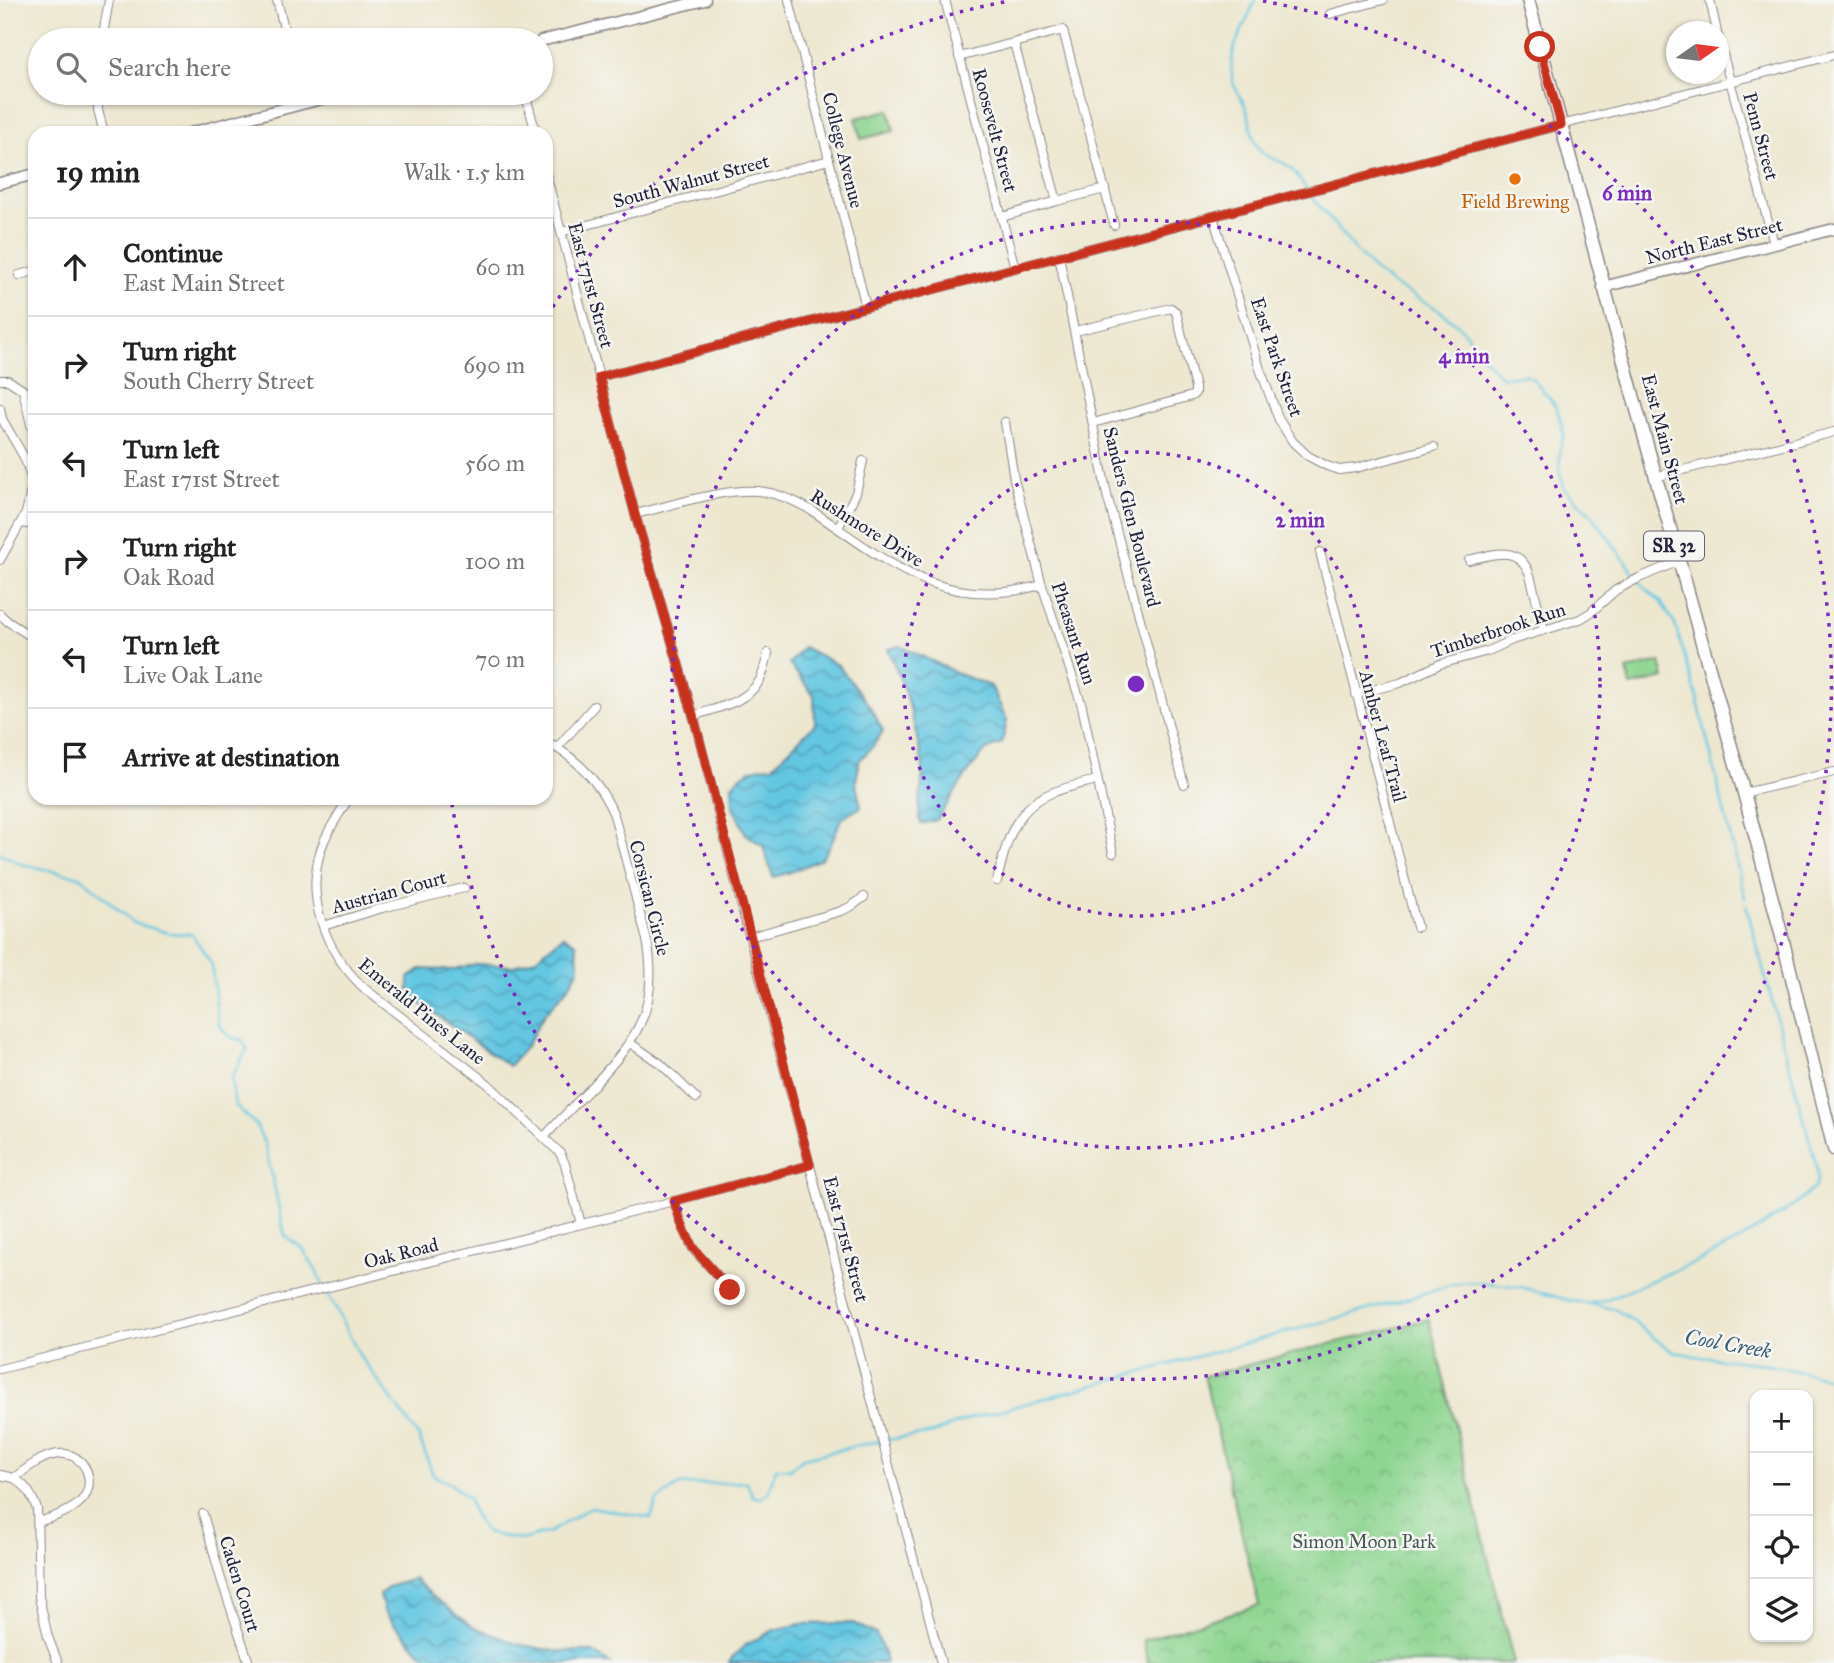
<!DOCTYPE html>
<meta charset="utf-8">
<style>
:root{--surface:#fff;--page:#f6f6f6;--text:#222;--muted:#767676;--line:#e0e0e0}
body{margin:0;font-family:"IM FELL Great Primer",serif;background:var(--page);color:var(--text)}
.controls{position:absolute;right:21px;bottom:21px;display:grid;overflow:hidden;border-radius:14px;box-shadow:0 2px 5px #0004}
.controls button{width:63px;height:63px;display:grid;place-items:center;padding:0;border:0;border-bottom:2px solid var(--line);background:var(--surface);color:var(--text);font:35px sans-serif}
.compass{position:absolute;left:1666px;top:21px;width:63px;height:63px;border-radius:50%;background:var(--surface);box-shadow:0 2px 5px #0004;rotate:76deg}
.stop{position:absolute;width:21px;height:21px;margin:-16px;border:5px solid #c8321e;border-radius:50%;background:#fff}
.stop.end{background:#c8321e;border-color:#fff;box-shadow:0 2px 7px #0008}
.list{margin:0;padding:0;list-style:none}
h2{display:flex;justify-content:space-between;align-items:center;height:91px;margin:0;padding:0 28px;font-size:30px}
h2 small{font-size:23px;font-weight:400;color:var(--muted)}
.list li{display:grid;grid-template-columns:46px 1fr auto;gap:21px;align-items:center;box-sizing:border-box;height:98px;padding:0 28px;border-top:2px solid var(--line)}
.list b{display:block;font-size:26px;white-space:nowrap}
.list p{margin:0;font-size:23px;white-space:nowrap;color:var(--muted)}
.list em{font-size:23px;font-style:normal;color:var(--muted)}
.icon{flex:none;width:38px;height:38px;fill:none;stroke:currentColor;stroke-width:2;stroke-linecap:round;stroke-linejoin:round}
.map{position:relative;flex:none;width:1834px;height:1663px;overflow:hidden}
.search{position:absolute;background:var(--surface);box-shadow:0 2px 5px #0004;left:28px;top:28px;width:525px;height:77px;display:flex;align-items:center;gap:18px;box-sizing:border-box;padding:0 24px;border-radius:38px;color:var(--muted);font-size:26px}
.panel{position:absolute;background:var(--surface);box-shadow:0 2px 5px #0004;left:28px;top:126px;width:525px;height:679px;border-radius:21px}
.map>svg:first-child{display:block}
.grass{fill:#8dd590;stroke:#587c66;stroke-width:2}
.park{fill:url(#park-crowns);stroke:#587c66;stroke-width:2}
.water{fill:url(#water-waves);stroke:#43748e;stroke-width:2}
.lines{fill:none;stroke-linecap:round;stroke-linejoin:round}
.stream{stroke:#64c7e2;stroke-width:2.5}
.street-casing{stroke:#888485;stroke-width:10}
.secondary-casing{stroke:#888485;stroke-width:13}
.primary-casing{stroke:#888485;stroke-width:15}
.street{stroke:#fff;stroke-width:8}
.secondary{stroke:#fff;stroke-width:10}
.primary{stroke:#fff;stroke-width:12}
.route{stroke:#c8321e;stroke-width:9}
.ring{fill:none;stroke:#7b2cbf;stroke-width:3.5;stroke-dasharray:3.5 7}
.food-dot{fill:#e8710a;stroke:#f6f6f2;stroke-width:2.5}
.labels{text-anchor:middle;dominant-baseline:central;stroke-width:5;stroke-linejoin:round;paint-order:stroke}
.shield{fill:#f6f6f2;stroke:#626272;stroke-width:2}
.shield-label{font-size:18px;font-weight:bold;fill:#22223b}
.street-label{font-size:19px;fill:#22223b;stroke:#f6f6f2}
.food-label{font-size:19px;fill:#c56008;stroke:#f6f6f2}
.park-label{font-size:19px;fill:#425854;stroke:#f6f6f2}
.water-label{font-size:21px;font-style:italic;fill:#395c75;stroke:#f6f6f2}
.centre{fill:#7b2cbf;stroke:#f6f6f2;stroke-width:3.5}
.ring-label{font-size:21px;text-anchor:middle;font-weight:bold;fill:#7b2cbf;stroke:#f6f6f2;stroke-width:5;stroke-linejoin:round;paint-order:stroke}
</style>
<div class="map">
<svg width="1834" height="1663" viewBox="0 0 1834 1663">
<defs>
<pattern id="park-crowns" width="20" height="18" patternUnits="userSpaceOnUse" patternTransform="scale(1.75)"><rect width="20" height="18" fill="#8dd590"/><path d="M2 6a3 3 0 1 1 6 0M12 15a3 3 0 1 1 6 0" fill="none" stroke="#79b77d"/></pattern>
<pattern id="water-waves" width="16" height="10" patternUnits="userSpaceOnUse" patternTransform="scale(1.75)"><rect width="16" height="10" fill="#64c7e2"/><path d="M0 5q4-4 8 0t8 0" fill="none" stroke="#52a1b8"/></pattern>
</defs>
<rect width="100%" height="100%" fill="#f6f6f2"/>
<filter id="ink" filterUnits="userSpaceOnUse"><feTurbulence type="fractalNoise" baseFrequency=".0143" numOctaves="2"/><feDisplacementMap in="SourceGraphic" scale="14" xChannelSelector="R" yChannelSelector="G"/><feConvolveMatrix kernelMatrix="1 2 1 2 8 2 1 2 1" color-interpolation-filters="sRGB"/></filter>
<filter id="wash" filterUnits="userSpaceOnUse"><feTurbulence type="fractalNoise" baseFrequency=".00686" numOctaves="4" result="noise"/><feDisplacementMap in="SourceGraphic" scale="28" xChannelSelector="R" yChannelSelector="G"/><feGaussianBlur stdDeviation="1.57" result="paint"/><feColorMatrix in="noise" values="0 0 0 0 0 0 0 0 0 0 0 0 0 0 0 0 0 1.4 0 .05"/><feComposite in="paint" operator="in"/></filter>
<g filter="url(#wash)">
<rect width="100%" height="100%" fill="#ede7cf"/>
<path class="grass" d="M 1660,662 L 1664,678 L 1631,686 L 1627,670 Z"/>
<g class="park">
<path d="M 889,110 L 894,131 L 861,139 L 856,118 Z"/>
<path d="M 1429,1319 L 1514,1663 L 1148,1663 L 1143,1640 L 1259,1605 L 1204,1376 Z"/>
</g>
<g class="water">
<path d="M 900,646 L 961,675 L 991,686 L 1007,720 L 1002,743 L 986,750 L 966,775 L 937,820 L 921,824 C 916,807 923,787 923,770 C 923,761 920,752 918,743 C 912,710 901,679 888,649 Z"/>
<path d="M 803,647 L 838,665 L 871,708 L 883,731 L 873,746 L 859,761 L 856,784 L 861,807 L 841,819 L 831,844 L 821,859 L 788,873 L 773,877 L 763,846 L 746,834 L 733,807 L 732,785 C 744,771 756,766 773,766 L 815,724 L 814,695 L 789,664 Z"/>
<path d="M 563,936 L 576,943 L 579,969 L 567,989 L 545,1013 L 525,1048 L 509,1066 L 409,995 L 409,978 L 420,969 L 450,970 L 477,964 L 514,966 L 535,959 Z"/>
<path d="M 414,1579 L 434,1597 L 472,1626 L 517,1644 L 554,1651 L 591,1651 L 610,1663 L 436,1663 L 423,1655 L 395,1625 L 384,1611 L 380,1595 L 388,1587 Z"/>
<path d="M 853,1623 L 876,1634 L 884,1653 L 886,1663 L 729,1663 L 732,1658 L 747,1644 L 774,1630 L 801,1624 Z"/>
</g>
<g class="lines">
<g class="stream">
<path d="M 1255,0 C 1246,27 1228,45 1232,77 C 1233,90 1244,99 1247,111 C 1252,125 1251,141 1262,152 C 1269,159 1277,159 1285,164 C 1295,170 1300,180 1306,189"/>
<path d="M 1310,195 L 1356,251 L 1374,270 L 1392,284 L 1439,310 L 1460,327 L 1468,336 L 1479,353 L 1502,377 L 1526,375 L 1533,379 L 1551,400 L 1557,409 L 1564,435 L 1561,444 L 1559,469 L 1564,488 L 1593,516 L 1634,574 L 1646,589 L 1661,602 L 1675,625 L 1696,693 L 1745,898"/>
<path d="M 0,853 L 21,864 L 81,877 L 134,923 L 168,933 L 192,934 L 211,963 L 219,1025 L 229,1037 L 242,1040 L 247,1049 L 231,1078 L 235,1105 L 256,1125 L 265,1145 L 285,1236 L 303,1249 L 315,1269 L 360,1356 L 419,1437 L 433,1475 L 451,1484 L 468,1498 L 475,1517 L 486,1533 L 521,1540 L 550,1532 L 591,1507 L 651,1518 L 657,1500 L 679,1485 L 747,1482 L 753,1497 L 761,1498 L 768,1493 L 776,1468 L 790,1469 L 803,1458 L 874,1442 L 933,1433 L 969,1419 L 1400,1301 L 1446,1286 L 1459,1283 L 1479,1282 L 1521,1287 L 1568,1300 L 1588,1304 L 1605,1300 L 1705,1258 L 1740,1240 L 1795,1205 L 1815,1187 L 1817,1180 L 1817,1168 L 1746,905"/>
<path d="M 1592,1304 L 1614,1309 L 1625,1315 L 1671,1351 L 1701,1357 L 1765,1364 L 1834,1379"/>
</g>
</g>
</g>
<g filter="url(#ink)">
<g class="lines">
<defs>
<g id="street">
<path d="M 277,0 L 287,40"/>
<path d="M 789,0 L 866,307"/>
<path d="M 945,0 L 1015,268"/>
<path d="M 1710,0 L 1717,32"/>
<path d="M 1330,14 L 1383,0"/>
<path d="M 1718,36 L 1774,244"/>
<path d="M 102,40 L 109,0"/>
<path d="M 959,57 L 1063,30 L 1114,225"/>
<path d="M 98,93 L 98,110 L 104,133"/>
<path d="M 295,93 L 299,104"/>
<path d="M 525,93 L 536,133"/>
<path d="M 232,122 L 235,133"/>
<path d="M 546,174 L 635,514 L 694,718 L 748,931 L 941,1663"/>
<path d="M 1057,201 L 1105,189"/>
<path d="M 1213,216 L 1260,369 L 1279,420 L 1293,442 L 1308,456 L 1327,466 L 1339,470 L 1356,468 L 1434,447"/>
<path d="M 1002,217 L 1057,201 L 1014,43"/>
<path d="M 561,232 L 829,160"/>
<path d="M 1059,256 L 1107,495 L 1184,784"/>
<path d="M 19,275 L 35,271"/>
<path d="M 1075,331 L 1171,308 L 1176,312 L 1195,388 L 1195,393 L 1192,396 L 1093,423"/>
<path d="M 599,377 L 1561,125 L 1834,55"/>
<path d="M 0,380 L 8,380 L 23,390 L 31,425 L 35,431"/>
<path d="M 0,408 L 2,419 L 24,457 L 33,482 L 26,513 L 0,560"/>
<path d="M 1005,422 L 1014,479 L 1042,585 L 1082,706 L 1113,853"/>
<path d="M 1655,477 L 1834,432"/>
<path d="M 635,514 C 670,506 723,488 758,491 C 778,493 796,501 814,512 C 891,564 942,612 1042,585"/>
<path d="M 21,523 L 35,525"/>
<path d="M 838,528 L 856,493 L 863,461"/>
<path d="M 1320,552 L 1417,927"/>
<path d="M 1469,560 C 1494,554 1519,544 1530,575 L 1544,630"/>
<path d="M 0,614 L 7,621 L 35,639"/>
<path d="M 1356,694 L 1400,683 L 1440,664 L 1488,651 L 1512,640 L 1580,619 L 1590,613 L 1616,590 L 1639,578 L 1679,561"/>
<path d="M 693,716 C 716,708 747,703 760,680 C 764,672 766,662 768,653"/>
<path d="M 557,748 L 594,706"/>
<path d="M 1744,793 L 1834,772"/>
<path d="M 349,798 C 340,812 331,826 324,841 C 302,895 325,952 365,989 L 488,1084 L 560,1153 L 565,1164 L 581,1224"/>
<path d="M 997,881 C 1005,846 1013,810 1049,794 C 1064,787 1081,784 1097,780"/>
<path d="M 323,926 L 382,908 L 464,888"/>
<path d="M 750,937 L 841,911 L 852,906 L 864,897"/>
<path d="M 630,1043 L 661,1064 L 696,1098"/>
<path d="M 544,1137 C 560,1120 576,1103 593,1086 C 637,1038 660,1009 647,940 L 614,815 C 600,783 578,758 546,742"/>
<path d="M 674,1201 L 682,1225 L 693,1249 L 731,1290"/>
<path d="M 0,1369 L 674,1201 L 810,1165"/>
<path d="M 0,1475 L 14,1478"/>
<path d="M 203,1514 L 221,1579 L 249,1663"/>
<path d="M 38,1522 C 51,1518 67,1513 78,1504 C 100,1486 86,1451 58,1454 C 42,1456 27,1468 14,1478 C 27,1486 32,1496 37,1509 L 39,1597 L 48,1637 L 58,1663"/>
</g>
<g id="secondary">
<path d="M 541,41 L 705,0"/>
<path d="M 190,133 L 344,93"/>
<path d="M 0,183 L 35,174"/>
<path d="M 1603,287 L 1834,229"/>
</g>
<path id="primary" d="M 1528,0 L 1634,399 L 1744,793 L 1780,929 L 1834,1149"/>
</defs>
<use href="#street" class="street-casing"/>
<use href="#secondary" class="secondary-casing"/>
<use href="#primary" class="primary-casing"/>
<use href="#street" class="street"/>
<use href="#secondary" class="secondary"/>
<use href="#primary" class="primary"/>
</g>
</g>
<g class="lines" filter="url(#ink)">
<path class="route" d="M 730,1290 L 693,1248 L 682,1225 L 674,1201 L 810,1165 L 694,718 L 635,514 L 599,377 L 1561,125 L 1540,47"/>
</g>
<g class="ring">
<circle cx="1136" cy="684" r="232"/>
<circle cx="1136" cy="684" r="464"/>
<path d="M547 316A695 695 0 0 1 1009 1M1263 1A695 695 0 1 1 451 799"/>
</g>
<circle class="food-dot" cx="1515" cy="179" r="7"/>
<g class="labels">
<rect class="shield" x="1644" y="531.5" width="60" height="29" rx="5"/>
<g class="shield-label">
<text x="1674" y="546">SR 32</text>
</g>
<g class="street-label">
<text transform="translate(995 130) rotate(75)">Roosevelt Street</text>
<text transform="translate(1761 136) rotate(75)">Penn Street</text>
<text transform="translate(843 150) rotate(76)">College Avenue</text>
<text transform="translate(691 181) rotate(-15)">South Walnut Street</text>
<text transform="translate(1714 241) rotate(-14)">North East Street</text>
<text transform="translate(591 285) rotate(75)">East 171st Street</text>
<text transform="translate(1277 357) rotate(71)">East Park Street</text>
<text transform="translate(1665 439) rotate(75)">East Main Street</text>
<text transform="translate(1132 517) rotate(76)">Sanders Glen Boulevard</text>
<text transform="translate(867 528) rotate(32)">Rushmore Drive</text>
<text transform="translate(1498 630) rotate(-18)">Timberbrook Run</text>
<text transform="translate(1074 633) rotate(72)">Pheasant Run</text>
<text transform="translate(1383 736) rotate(75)">Amber Leaf Trail</text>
<text transform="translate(389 892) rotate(-15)">Austrian Court</text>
<text transform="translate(650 898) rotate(76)">Corsican Circle</text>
<text transform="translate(422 1011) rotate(39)">Emerald Pines Lane</text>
<text transform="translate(846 1239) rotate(75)">East 171st Street</text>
<text transform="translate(401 1253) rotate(-14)">Oak Road</text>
<text transform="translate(240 1584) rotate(73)">Caden Court</text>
</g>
<g class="food-label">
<text x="1515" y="201">Field Brewing</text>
</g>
<g class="park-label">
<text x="1364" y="1541">Simon Moon Park</text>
</g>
<g class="water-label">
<text transform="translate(1728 1344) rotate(10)">Cool Creek</text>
</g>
</g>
<circle cx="1136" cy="684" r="10" class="centre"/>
<g class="ring-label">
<text x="1627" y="200">6 min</text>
<text x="1464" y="363">4 min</text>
<text x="1300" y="527">2 min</text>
</g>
</svg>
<div class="controls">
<button>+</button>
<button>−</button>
<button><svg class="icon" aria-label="locate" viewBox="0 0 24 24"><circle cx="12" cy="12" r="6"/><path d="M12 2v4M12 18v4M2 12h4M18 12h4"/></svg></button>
<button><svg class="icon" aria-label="layers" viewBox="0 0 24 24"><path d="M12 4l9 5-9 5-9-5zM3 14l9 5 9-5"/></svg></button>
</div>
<svg class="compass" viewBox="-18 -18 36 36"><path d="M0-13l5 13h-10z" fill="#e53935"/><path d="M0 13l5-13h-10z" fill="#767676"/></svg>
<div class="stop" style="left:1540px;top:47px"></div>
<div class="stop end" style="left:730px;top:1290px"></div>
<div class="search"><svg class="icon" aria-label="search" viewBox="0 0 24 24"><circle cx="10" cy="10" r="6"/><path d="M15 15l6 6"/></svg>Search here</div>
<section class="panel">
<h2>19 min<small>Walk · 1.5 km</small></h2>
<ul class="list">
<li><svg class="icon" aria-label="ahead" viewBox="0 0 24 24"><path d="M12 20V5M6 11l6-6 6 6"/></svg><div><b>Continue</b><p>East Main Street</p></div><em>60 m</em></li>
<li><svg class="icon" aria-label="right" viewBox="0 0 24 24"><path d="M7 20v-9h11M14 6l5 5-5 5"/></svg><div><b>Turn right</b><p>South Cherry Street</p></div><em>690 m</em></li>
<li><svg class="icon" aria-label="left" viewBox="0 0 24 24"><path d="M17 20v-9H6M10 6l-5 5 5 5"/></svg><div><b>Turn left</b><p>East 171st Street</p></div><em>560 m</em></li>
<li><svg class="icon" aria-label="right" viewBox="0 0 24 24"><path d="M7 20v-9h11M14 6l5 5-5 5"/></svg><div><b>Turn right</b><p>Oak Road</p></div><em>100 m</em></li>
<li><svg class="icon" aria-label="left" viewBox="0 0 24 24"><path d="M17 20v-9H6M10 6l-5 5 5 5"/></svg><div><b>Turn left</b><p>Live Oak Lane</p></div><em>70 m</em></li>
<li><svg class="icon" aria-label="arrive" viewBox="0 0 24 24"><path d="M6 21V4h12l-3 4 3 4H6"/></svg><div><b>Arrive at destination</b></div></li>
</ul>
</section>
</div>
